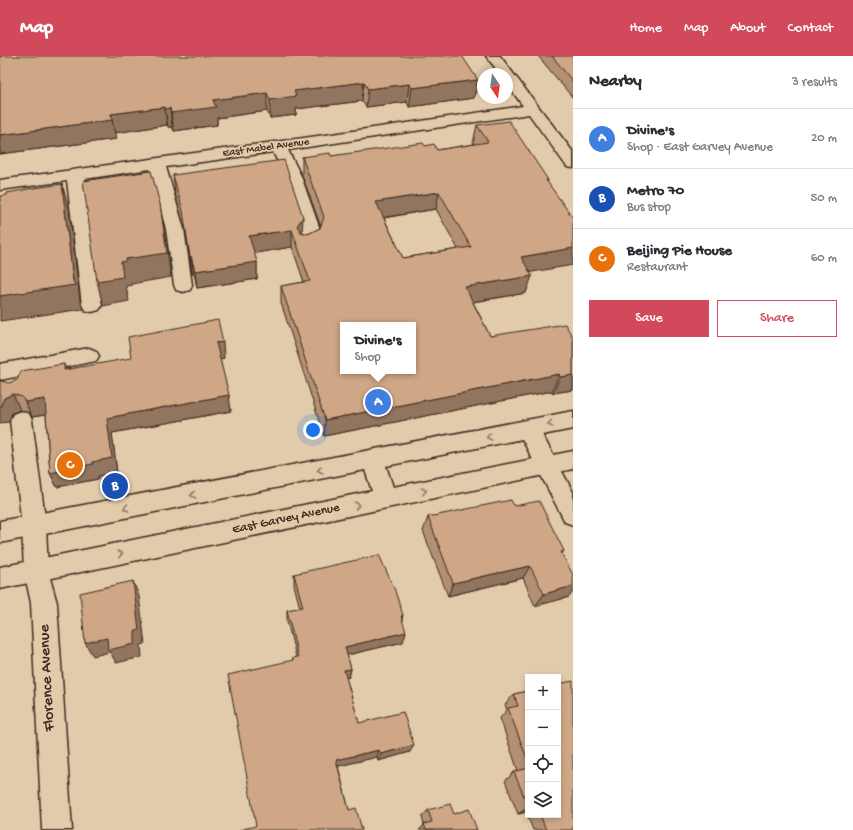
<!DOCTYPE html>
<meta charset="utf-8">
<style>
:root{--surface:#fff;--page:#f2f2f3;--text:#2b2b33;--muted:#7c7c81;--line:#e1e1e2;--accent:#d1495b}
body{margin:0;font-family:"Gochi Hand",sans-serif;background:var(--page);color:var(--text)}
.controls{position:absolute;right:12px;bottom:12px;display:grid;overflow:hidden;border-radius:0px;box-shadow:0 2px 6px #0003}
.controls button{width:36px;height:36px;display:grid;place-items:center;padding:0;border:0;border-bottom:1px solid var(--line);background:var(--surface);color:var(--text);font:20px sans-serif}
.compass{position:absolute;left:477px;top:12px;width:36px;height:36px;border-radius:50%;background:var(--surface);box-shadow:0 2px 6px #0003;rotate:167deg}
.you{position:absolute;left:313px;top:374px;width:14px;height:14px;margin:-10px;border:3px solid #fff;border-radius:50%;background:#1a73e8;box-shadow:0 0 0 6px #1a73e833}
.badge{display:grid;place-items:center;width:26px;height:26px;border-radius:50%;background:var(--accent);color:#fff;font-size:13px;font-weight:700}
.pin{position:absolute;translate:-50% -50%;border:2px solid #fff;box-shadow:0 1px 4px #0006}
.popup{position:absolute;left:340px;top:266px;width:76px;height:52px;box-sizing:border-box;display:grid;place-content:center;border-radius:0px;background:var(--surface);filter:drop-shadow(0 1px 3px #0005);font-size:13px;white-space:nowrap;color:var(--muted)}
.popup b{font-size:15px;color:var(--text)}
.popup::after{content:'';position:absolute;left:50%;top:100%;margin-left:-8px;border:8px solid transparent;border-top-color:var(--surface)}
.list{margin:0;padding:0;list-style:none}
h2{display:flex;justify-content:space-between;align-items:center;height:52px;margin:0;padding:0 16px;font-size:17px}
h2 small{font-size:13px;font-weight:400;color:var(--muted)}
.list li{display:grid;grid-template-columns:26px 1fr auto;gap:12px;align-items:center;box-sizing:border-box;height:60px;padding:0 16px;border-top:1px solid var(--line)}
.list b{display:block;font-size:15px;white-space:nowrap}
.list p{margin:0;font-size:13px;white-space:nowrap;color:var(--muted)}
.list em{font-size:13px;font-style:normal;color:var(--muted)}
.actions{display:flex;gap:8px;padding:12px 16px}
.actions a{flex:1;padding:9px 0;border:1px solid var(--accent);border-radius:0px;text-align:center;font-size:14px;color:var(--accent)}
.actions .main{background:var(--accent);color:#fff}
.icon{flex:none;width:22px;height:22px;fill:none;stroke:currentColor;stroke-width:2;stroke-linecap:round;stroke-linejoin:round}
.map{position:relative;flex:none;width:573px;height:774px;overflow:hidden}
header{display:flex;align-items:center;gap:24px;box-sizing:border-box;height:56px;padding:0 20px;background:var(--accent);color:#fff}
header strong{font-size:19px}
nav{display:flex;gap:22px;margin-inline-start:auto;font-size:14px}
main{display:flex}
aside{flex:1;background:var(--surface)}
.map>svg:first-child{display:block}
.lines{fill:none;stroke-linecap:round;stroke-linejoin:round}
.minor-casing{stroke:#3b2a1e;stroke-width:3}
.major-casing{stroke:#3b2a1e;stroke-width:3}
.minor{fill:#e2cbab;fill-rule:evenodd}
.major{fill:#e2cbab;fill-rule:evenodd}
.wall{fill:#b39073;stroke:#3b2a1e;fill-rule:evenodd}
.shaded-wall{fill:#92755e;stroke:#3b2a1e}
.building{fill:#d0a786;stroke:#3b2a1e;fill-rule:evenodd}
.oneway{stroke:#8e7a64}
.labels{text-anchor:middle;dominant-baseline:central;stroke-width:3.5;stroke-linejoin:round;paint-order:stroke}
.far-street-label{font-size:11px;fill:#3b2a1e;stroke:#e2cbab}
.street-label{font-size:13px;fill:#3b2a1e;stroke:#e2cbab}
.near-street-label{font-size:16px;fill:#3b2a1e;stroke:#e2cbab}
</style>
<header>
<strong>Map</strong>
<nav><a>Home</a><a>Map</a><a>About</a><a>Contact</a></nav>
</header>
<main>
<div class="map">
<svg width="573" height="774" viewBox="0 0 573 774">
<rect width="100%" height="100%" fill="#e2cbab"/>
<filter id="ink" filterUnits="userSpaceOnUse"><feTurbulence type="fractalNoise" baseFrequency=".025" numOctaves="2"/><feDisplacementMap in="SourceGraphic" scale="8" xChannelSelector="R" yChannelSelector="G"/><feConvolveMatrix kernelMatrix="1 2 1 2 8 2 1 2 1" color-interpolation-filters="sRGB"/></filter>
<g filter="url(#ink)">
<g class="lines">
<defs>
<g id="minor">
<path d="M 486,0 L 500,0 L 573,96 L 573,112 L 567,111 L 529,58 L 288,94 L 301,120 L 322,179 L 318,189 L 307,194 L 301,192 L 298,188 L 304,179 L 285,120 L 273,96 L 166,111 L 184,173 L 192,229 L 190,234 L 183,236 L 176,234 L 174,229 L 166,173 L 150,113 L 84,123 L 102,249 L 99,254 L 92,256 L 85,254 L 82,249 L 67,125 L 0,134 L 0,124 L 332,78 L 523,50 L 507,28 L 507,18 L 500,18 Z"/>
<path d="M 89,292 L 96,295 L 99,300 L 96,305 L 0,324 L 0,308 Z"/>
<path d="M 21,355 L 29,358 L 32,364 L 46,470 L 48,515 L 57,547 L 72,774 L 42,774 L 31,547 L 24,515 L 22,470 L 10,364 L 13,358 Z"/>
<path d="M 528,364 L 536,367 L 573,436 L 573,469 L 565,466 L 517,373 L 520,367 Z"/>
</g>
<path id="major" d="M 573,355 L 573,373 L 386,410 L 393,431 L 573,395 L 573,413 L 0,533 L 0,511 L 372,435 L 365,414 L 0,487 L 0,465 Z"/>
</defs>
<use href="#minor" class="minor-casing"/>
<use href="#major" class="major-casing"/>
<use href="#minor" class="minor"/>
<use href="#major" class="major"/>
</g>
<g class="wall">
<path d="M 0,0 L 478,24 L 474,42 L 409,51 L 407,46 L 366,51 L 362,45 L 296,53 L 296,59 L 270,62 L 267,55 L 217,62 L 217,69 L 174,75 L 172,71 L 168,71 L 167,69 L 114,77 L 116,83 L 0,98 Z"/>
<path d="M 538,0 L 573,0 L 573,42 Z"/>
<path d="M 477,69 L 548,124 L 526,237 L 473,246 L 490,280 L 573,282 L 573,334 L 553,337 L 552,335 L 324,380 L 281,247 L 281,230 L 304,226 L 292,191 L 254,197 L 257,206 L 257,223 L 197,232 L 194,218 L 192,218 L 185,173 L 175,137 L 173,119 L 302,176 L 308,178 L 320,172 L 321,171 L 302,119 L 302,101 L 331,100 L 425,90 L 437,94 L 474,88 L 473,87 ZM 436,153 L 458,193 L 403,202 L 384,162 Z"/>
<path d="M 224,302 L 220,303 L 231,355 L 112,377 L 117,417 L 98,420 L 98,423 L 57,431 L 50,417 L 46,359 L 32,361 L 30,357 L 20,354 L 12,357 L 9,366 L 9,327 L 64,308 L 66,313 Z"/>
<path d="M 514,450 L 564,495 L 562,498 L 569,541 L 535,550 L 523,522 L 448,540 L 423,475 L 428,461 Z"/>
<path d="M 294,518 L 403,559 L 402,564 L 403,586 L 347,599 L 351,613 L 349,621 L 346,622 L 359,667 L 410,696 L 378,705 L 377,701 L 338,710 L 349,754 L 362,774 L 256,770 L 293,602 L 296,601 L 287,565 L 287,554 L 300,552 L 294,529 Z"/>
<path d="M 528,635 L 528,759 L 558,759 L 573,774 L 533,774 L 526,756 L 518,758 L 505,725 L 514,716 L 518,715 L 500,662 L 507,654 L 505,649 L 514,638 Z"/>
<path d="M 428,754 L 454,758 L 477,774 L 419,774 L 424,769 L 422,761 Z"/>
</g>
<g class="shaded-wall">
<path d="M 478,24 L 474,42 L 409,51 L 412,32 Z"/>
<path d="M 364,26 L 362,45 L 296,53 L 296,59 L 270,62 L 270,44 L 294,35 Z"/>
<path d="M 409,28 L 407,46 L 366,51 L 368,33 Z"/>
<path d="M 267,37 L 267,55 L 217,62 L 217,69 L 174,75 L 171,57 L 213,44 Z"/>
<path d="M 165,51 L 167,69 L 114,77 L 111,58 Z"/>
<path d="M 170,52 L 172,71 L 168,71 L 165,53 Z"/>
<path d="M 112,64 L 116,83 L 0,98 L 0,79 Z"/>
<path d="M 62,128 L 69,152 L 80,244 L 83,253 L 0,265 L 0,240 L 73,225 Z"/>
<path d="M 439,136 L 436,153 L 374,163 L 376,146 Z"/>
<path d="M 160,148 L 171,221 L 131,228 L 132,229 L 126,230 L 129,245 L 103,250 L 97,225 L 121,206 L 126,203 Z"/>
<path d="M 303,161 L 302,179 L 296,188 L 297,170 Z"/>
<path d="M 292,174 L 292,191 L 250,198 L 249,180 Z"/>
<path d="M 573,192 L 573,209 L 515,219 L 521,201 Z"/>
<path d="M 191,200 L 194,218 L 192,218 L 190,201 Z"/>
<path d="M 257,206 L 257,223 L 197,232 L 195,215 Z"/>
<path d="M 532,220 L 526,237 L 460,248 L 465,231 Z"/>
<path d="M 223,286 L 224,302 L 217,303 L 216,287 Z"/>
<path d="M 559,318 L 552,335 L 324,380 L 325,364 Z"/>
<path d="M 573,319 L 573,334 L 553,337 L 560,321 Z"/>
<path d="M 13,338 L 20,354 L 12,357 L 9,366 L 0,367 L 0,351 L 4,342 Z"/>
<path d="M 229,339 L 231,355 L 112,377 L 117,417 L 98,420 L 98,423 L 57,431 L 50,417 L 92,406 L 107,362 Z"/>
<path d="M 45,343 L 51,358 L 32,361 L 25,346 Z"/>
<path d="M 530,510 L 523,522 L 448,540 L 453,527 Z"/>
<path d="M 133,525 L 139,540 L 145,588 L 141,589 L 142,601 L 116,607 L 110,596 L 93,600 L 85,587 Z"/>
<path d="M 573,530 L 573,536 L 569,541 L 535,550 L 544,538 Z"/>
<path d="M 406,576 L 403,586 L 343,600 L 345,591 Z"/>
<path d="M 351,613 L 349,621 L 342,623 L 344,614 Z"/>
<path d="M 414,689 L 410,696 L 378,705 L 381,698 Z"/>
<path d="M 379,694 L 377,701 L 335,711 L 336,704 Z"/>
<path d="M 528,752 L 528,754 L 526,756 L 518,758 Z"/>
</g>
<g class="building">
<path d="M 0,0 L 462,0 L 478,24 L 412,32 L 409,28 L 368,33 L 364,26 L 294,35 L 296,40 L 270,44 L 267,37 L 213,44 L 216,51 L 171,57 L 170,52 L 165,53 L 165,51 L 111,58 L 112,64 L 0,79 Z"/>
<path d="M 552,0 L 573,0 L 573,26 Z"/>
<path d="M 509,65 L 548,124 L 546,124 L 573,162 L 573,192 L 521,201 L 532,220 L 465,231 L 490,280 L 565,268 L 573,282 L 573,319 L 560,321 L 559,318 L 325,364 L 281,230 L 310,225 L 292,174 L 249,180 L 257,206 L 195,215 L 191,200 L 190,201 L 183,155 L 173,119 L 284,104 L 303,161 L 297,170 L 301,176 L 308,178 L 320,172 L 324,161 L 302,101 L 330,97 L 331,100 L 423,87 L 425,90 L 434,88 L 437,94 L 488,86 L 477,69 ZM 439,136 L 471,191 L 403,202 L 376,146 ZM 343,269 L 413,269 L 413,315 L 343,315 Z"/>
<path d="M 151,115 L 160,148 L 167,197 L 126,203 L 126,205 L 121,206 L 123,221 L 97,225 L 83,125 Z"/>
<path d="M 62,128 L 73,225 L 75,229 L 0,240 L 0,140 L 7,139 L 7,137 L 28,133 Z"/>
<path d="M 218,264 L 223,286 L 216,287 L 229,339 L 107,362 L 112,402 L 92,406 L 93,408 L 50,417 L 45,343 L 25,346 L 22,341 L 13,338 L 4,342 L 1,350 L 0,351 L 0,323 L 1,325 L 9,327 L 17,324 L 21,315 L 64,308 L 64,314 L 131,302 L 128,281 Z"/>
<path d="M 511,444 L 514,450 L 539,445 L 564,495 L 561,496 L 573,519 L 573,530 L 544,538 L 530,510 L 453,527 L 428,461 Z"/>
<path d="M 379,499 L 394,532 L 403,559 L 401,560 L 406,576 L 345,591 L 351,613 L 344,614 L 359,667 L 403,656 L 414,689 L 381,698 L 379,694 L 336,704 L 349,754 L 356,752 L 362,774 L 239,774 L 256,770 L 228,619 L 293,604 L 293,602 L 298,601 L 287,554 L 303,551 L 294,518 Z"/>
<path d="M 133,525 L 139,574 L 135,575 L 135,588 L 108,594 L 107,582 L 85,587 L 80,537 Z"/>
<path d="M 573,625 L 573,774 L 546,774 L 540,759 L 558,759 L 558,628 Z"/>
<path d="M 528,635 L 528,705 L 508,652 L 518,650 L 514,638 Z"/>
<path d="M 528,712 L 528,750 L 514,716 Z"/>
<path d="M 450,748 L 454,758 L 469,753 L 477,774 L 426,774 L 424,768 L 432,766 L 428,754 Z"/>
</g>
<defs><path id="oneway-chevron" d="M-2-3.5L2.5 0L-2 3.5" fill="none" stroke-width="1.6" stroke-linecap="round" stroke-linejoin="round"/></defs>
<g class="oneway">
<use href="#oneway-chevron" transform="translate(550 368) rotate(169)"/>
<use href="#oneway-chevron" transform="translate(489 381) rotate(169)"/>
<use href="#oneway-chevron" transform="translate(320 414) rotate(169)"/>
<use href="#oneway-chevron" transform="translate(424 435) rotate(-12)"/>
<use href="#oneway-chevron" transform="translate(193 439) rotate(169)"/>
<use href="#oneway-chevron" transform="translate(357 449) rotate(-12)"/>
<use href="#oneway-chevron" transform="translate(126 452) rotate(169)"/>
<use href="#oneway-chevron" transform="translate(120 498) rotate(-12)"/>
</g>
</g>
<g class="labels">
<g class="far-street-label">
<text transform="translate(266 92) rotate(-8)">East Mabel Avenue</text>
</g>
<g class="street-label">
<text transform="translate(286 463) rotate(-12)">East Garvey Avenue</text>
</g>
<g class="near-street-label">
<text transform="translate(48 622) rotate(-93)">Florence Avenue</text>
</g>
</g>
</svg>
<div class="controls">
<button>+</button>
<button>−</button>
<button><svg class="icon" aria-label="locate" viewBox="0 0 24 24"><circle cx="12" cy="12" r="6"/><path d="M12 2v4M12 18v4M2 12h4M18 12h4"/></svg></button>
<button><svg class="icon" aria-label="layers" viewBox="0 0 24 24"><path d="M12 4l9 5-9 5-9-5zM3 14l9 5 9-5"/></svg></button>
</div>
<svg class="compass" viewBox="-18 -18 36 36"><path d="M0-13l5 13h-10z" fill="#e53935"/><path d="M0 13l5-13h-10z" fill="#7c7c81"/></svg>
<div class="you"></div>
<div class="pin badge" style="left:378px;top:346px;background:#3f7fe0">A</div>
<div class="popup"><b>Divine's</b>Shop</div>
<div class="pin badge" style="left:115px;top:430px;background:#1a4fb4">B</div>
<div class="pin badge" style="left:70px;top:409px;background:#e8710a">C</div>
</div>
<aside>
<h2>Nearby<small>3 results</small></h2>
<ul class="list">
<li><span class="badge" style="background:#3f7fe0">A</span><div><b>Divine's</b><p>Shop · East Garvey Avenue</p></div><em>20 m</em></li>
<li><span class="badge" style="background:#1a4fb4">B</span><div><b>Metro 70</b><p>Bus stop</p></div><em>50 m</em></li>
<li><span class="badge" style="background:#e8710a">C</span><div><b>Beijing Pie House</b><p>Restaurant</p></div><em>60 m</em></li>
</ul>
<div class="actions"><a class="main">Save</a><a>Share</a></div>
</aside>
</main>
